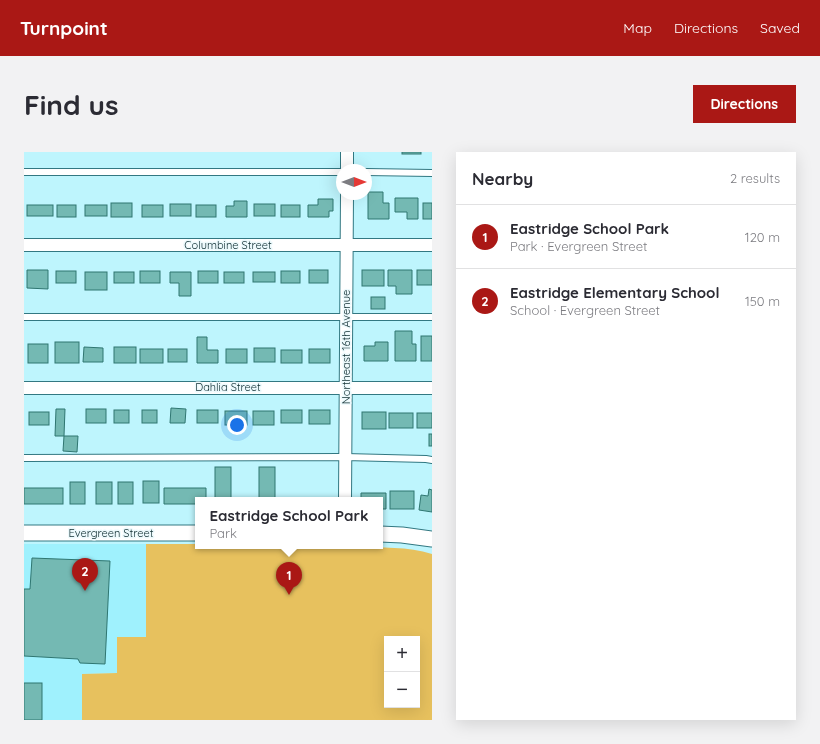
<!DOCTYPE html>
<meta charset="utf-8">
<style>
:root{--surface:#fff;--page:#f2f2f3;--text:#2b2b33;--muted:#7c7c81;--line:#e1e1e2;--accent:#aa1815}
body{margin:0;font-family:Quicksand,sans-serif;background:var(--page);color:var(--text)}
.controls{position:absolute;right:12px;bottom:12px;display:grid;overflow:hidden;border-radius:0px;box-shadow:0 4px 16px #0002}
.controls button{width:36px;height:36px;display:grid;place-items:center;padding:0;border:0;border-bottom:1px solid var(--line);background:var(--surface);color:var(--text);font:20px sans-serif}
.compass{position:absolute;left:312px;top:12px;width:36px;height:36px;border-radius:50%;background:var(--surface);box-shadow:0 4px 16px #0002;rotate:90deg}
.you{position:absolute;left:213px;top:273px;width:14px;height:14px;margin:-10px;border:3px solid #fff;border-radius:50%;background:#1a73e8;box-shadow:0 0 0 6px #1a73e833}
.badge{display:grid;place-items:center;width:26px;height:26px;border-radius:50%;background:var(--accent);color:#fff;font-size:13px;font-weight:700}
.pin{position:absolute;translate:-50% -33px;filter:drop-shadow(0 1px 2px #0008)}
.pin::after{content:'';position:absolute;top:21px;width:14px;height:12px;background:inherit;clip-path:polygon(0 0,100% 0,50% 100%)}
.popup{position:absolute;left:171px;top:345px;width:188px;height:52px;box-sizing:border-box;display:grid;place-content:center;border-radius:0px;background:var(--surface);filter:drop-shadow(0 1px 3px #0005);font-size:13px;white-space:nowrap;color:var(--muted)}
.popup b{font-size:15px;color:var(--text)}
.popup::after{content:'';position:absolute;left:50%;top:100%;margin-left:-8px;border:8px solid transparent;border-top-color:var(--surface)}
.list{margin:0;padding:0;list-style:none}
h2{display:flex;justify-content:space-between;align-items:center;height:52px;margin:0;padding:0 16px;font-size:17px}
h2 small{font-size:13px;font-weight:400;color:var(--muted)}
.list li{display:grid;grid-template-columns:26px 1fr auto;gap:12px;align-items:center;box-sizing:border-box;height:64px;padding:0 16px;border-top:1px solid var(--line)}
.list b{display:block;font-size:15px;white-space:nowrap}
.list p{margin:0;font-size:13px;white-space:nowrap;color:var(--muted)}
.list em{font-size:13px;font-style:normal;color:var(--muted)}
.map{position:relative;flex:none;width:408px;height:568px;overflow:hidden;border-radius:0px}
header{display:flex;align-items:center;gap:24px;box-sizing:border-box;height:56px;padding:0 20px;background:var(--accent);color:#fff}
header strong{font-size:19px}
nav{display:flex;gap:22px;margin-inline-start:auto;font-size:14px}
.intro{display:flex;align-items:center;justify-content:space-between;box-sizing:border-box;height:96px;padding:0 24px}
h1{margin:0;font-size:28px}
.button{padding:10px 18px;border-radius:0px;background:var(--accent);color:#fff;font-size:14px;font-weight:700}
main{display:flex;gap:24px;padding:0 24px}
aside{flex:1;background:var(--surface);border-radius:0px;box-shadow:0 4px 16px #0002}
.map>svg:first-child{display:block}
.built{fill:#9ff1fd}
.green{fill:#e7c15e;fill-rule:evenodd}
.building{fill:#74b9b3;stroke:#2f7671}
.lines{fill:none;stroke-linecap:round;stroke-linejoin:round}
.service-casing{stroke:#327882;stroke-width:8}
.minor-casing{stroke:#327882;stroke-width:14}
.tertiary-casing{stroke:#327882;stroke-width:17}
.service{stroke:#fff;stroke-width:6}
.minor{stroke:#fff;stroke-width:12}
.tertiary{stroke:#fff;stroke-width:15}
.labels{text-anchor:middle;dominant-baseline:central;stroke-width:3;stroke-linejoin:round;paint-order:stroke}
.street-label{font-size:11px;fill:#0e2c30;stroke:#ecf9fc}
</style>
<header>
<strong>Turnpoint</strong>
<nav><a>Map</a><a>Directions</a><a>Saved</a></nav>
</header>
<div class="intro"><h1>Find us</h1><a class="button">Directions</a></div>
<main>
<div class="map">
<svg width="408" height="568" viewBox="0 0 408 568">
<rect width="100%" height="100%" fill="#bef5fd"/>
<path class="built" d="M 0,392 L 122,392 L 122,485 L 93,521 L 58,522 L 58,568 L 0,568 Z"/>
<path class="green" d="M 122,392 L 174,392 L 174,394 C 227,394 280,394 332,395 C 357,396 384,394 408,402 L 408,568 L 58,568 L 58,522 L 93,521 L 93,485 L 122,485 ZM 363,487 L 393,487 L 393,553 L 363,553 Z"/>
<g class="building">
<rect x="378" y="0" width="19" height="2"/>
<path d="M 344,40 L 359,40 L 359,51 L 365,51 L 365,67 L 344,67 Z"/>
<path d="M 371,46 L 394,46 L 394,67 L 383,67 L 383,60 L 371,60 Z"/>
<path d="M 294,47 L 309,47 L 309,59 L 305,59 L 305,65 L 284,65 L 284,53 L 294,53 Z"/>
<path d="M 210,49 L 223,49 L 223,65 L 202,65 L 202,54 L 210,54 Z"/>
<rect x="87" y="51" width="21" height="14"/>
<rect x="399" y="51" width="9" height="16"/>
<rect x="146" y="52" width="21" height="12"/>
<rect x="230" y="52" width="21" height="12"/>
<rect x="3" y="53" width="26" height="11"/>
<rect x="33" y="53" width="19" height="12"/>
<rect x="61" y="53" width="22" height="11"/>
<rect x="118" y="53" width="21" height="12"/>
<rect x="172" y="53" width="20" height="12"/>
<rect x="257" y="53" width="19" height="12"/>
<path d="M 3,118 L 24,118 L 24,137 L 3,136 Z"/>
<rect x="285" y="118" width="19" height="13"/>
<rect x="338" y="118" width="22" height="16"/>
<path d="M 364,118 L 388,118 L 388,142 L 372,142 L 372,134 L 364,134 Z"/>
<rect x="393" y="118" width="15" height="15"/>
<rect x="32" y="119" width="20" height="12"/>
<rect x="116" y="119" width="20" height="12"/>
<rect x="174" y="119" width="20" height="12"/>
<rect x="257" y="119" width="19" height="12"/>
<rect x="61" y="120" width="22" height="18"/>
<rect x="90" y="120" width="20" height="11"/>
<path d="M 146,120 L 167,120 L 167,144 L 155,144 L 155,131 L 146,131 Z"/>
<rect x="200" y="120" width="20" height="11"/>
<rect x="229" y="120" width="22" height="10"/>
<rect x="347" y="145" width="14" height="12"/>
<path d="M 371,179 L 388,179 L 388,192 L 392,192 L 392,209 L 371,209 Z"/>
<rect x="397" y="184" width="11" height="25"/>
<path d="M 173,185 L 183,185 L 183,198 L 194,198 L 194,211 L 173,211 Z"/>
<rect x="31" y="190" width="24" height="21"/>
<path d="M 351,190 L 364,190 L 364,209 L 340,209 L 340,194 L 351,194 Z"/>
<rect x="4" y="192" width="20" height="19"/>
<path d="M 60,195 L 79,196 L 79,210 L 59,210 Z"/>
<rect x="90" y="195" width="22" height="16"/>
<rect x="230" y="196" width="21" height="14"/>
<rect x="116" y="197" width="23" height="14"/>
<rect x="144" y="197" width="19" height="13"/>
<rect x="202" y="197" width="21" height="14"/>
<rect x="285" y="197" width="21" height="14"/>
<rect x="257" y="198" width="21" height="13"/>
<path d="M 147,256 L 162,257 L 161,271 L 146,271 Z"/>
<path d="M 32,257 L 41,257 L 40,284 L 54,284 L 53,300 L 39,299 L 40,284 L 31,284 Z"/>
<rect x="62" y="257" width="20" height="14"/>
<rect x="90" y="258" width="15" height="13"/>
<rect x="118" y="258" width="15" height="13"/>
<rect x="173" y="258" width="21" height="13"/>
<rect x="257" y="258" width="21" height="13"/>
<rect x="285" y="258" width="21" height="14"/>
<rect x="201" y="259" width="22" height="14"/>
<rect x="229" y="259" width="21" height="14"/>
<rect x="5" y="260" width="20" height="13"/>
<rect x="338" y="260" width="24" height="17"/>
<rect x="365" y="261" width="24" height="15"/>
<rect x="393" y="261" width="15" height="15"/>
<rect x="405" y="282" width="3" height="12"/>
<rect x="191" y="315" width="16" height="33"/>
<rect x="235" y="315" width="16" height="33"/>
<rect x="119" y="329" width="16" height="22"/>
<rect x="46" y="330" width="15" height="22"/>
<rect x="72" y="330" width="16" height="22"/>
<rect x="94" y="330" width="15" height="22"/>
<rect x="0" y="336" width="39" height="16"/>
<path d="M 140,336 L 182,336 L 182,348 L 174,348 L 174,352 L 140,352 Z"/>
<path d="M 405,337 L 408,338 L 408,360 L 395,358 L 397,343 L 404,344 Z"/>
<rect x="366" y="339" width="24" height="18"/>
<path d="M 337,341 L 362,341 L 362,357 L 356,357 L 356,348 L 337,348 Z"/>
<path d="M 8,406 L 86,409 L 81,512 L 56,511 L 54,507 L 0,504 L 0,437 L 6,437 Z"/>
<rect x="0" y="531" width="18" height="37"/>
</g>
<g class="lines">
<defs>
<g id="service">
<path d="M 0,20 L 318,20"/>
<path d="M 342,20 L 408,21"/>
<path d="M 0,165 L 408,165"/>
<path d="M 0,306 L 321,305 L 402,307 L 408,308"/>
</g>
<g id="minor">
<path d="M 323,18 L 323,0"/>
<path d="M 0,93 L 408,93"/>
<path d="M 0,236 L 408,236"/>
<path d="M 321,348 L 323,42"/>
</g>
<g id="tertiary">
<path d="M 0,381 L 174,381"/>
<path d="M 356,382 L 378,383 L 408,387"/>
</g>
</defs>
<use href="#service" class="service-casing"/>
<use href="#minor" class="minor-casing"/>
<use href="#tertiary" class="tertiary-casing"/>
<use href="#service" class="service"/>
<use href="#minor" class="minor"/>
<use href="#tertiary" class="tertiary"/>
</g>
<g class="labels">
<g class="street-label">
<text x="204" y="93">Columbine Street</text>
<text transform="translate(322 195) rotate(-90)">Northeast 16th Avenue</text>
<text x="204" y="235">Dahlia Street</text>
<text x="87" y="381">Evergreen Street</text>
</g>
</g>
</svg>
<div class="controls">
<button>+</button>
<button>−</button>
</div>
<svg class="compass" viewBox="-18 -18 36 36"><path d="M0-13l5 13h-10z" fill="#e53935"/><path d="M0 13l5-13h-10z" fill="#7c7c81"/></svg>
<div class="you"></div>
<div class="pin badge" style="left:265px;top:443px">1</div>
<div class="popup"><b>Eastridge School Park</b>Park</div>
<div class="pin badge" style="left:61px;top:439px">2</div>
</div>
<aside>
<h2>Nearby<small>2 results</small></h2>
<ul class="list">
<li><span class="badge">1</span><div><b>Eastridge School Park</b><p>Park · Evergreen Street</p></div><em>120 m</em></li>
<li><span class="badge">2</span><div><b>Eastridge Elementary School</b><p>School · Evergreen Street</p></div><em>150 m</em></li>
</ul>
</aside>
</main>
